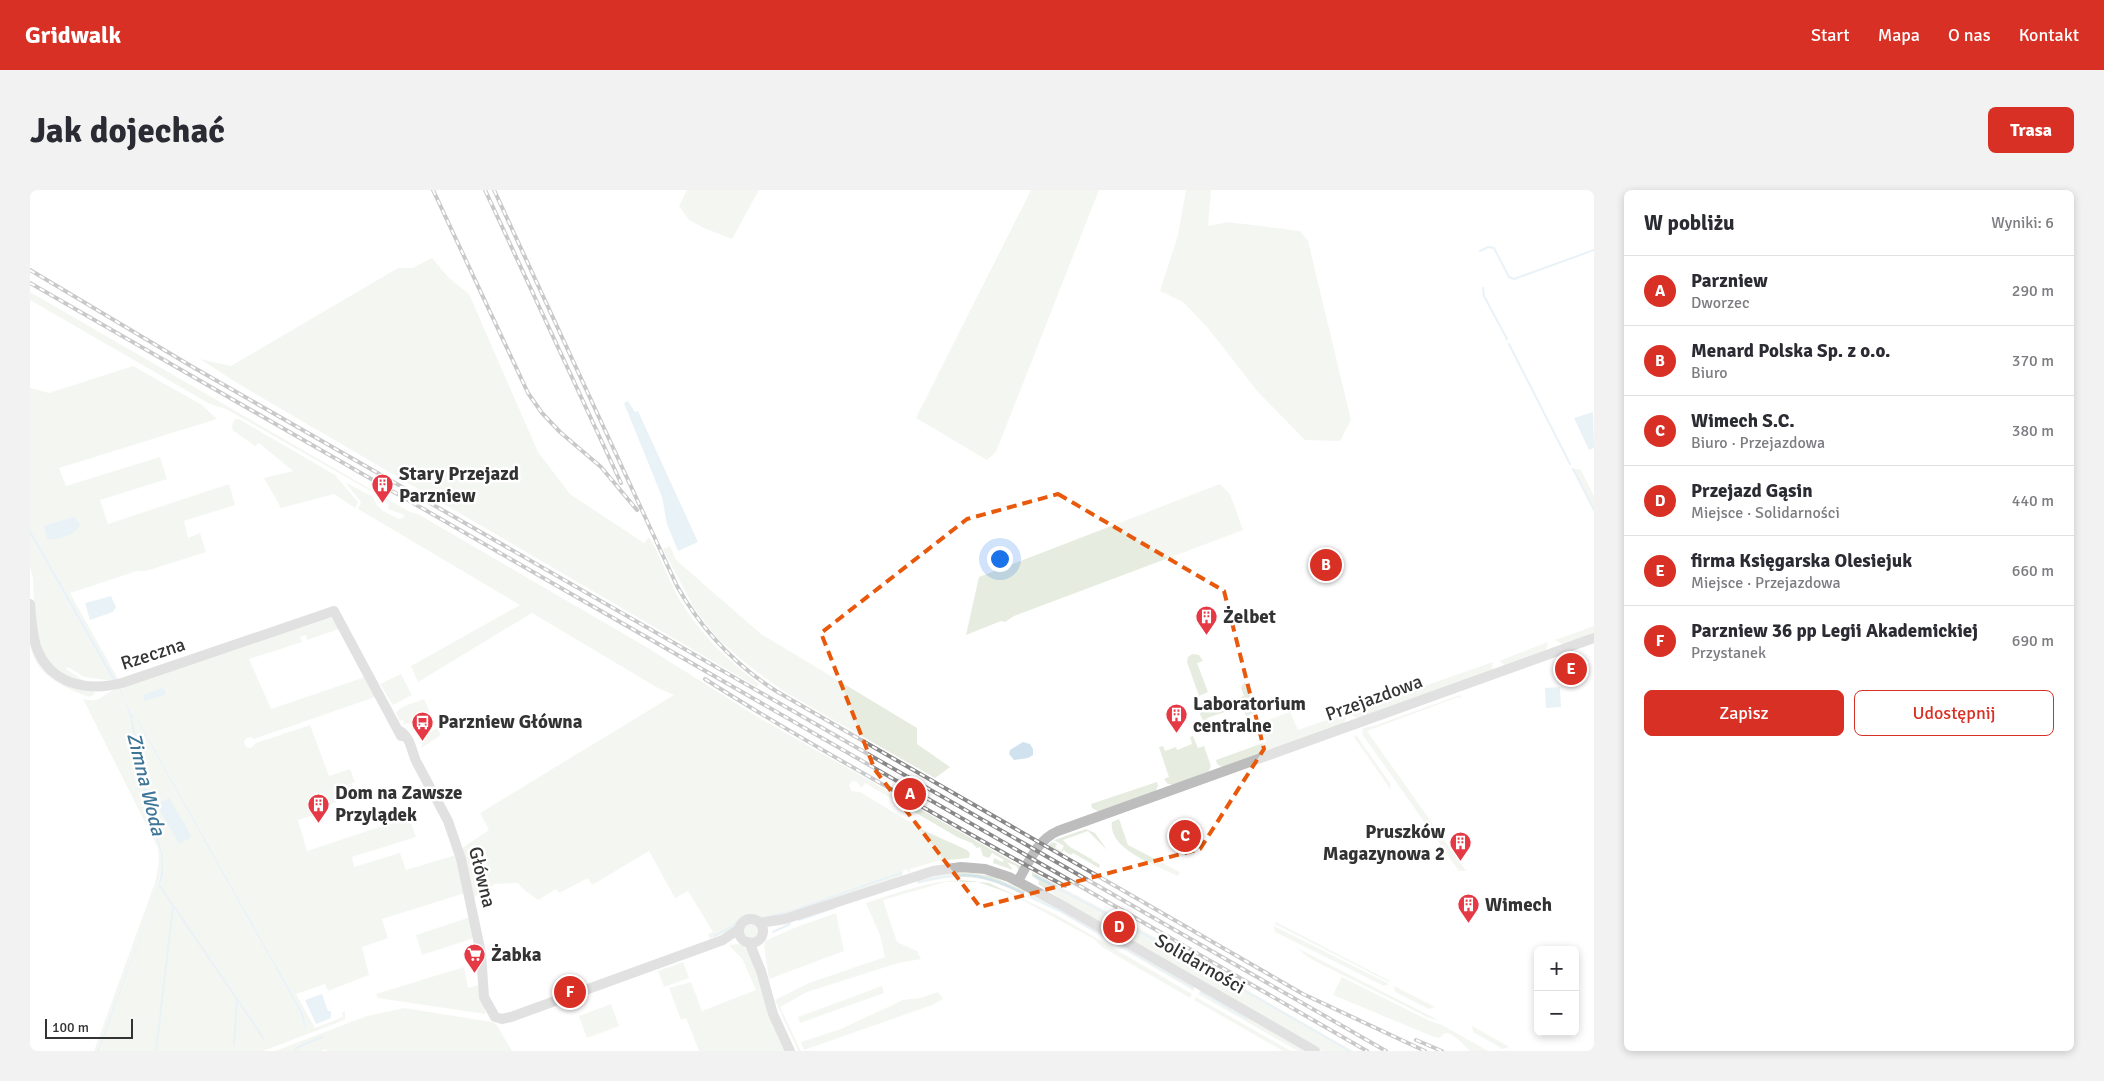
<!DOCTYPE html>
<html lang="pl">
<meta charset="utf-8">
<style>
:root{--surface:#fff;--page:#f2f2f3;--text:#2b2b33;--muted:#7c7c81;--line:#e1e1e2;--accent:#d93025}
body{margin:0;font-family:Signika,sans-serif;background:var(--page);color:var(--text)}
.controls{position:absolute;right:15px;bottom:15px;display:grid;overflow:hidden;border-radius:8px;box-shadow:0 2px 8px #0003}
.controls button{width:45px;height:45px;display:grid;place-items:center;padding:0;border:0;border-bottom:1px solid var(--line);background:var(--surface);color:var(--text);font:25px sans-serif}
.scale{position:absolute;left:15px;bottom:12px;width:88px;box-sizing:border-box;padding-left:5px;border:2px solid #333;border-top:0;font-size:14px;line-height:18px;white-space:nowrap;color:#333;-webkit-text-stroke:4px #fff;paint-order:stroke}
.you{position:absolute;left:969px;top:368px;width:18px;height:18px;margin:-12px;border:4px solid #fff;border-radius:50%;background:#1a73e8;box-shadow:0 0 0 8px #1a73e833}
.badge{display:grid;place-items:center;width:32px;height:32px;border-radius:50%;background:var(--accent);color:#fff;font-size:16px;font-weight:700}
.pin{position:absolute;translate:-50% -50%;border:2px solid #fff;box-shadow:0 1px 5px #0006}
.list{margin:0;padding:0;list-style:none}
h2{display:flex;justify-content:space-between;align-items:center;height:65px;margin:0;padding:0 20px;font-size:21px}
h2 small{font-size:16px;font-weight:400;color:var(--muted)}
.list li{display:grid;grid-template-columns:32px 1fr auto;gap:15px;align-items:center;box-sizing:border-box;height:70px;padding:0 20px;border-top:1px solid var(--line)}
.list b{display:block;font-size:19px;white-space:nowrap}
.list p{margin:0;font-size:16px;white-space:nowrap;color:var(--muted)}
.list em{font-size:16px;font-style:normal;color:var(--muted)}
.actions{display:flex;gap:10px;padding:15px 20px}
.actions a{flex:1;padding:11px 0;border:1px solid var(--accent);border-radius:8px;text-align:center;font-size:18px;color:var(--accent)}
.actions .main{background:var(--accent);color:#fff}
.map{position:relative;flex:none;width:1564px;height:861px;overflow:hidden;border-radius:8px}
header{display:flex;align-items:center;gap:30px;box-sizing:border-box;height:70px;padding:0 25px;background:var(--accent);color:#fff}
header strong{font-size:24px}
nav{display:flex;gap:28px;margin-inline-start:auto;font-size:18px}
.intro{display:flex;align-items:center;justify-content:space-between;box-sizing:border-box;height:120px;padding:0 30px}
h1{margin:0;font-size:35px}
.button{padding:12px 22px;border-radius:8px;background:var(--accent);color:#fff;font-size:18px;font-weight:700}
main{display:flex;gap:30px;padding:0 30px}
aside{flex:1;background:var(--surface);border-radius:8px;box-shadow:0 2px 8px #0003}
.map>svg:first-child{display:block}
.green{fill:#e6ecdf}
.water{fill:#cfe2ee}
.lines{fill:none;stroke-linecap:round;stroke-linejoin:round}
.stream{stroke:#cfe2ee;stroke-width:2}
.secondary{stroke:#bdbdbd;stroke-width:10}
.rail-casing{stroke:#888;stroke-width:4}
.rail{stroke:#fff;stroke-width:2;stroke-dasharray:5.5;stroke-linecap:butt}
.marked{fill:none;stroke:#e8590c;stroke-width:4;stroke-dasharray:10 6;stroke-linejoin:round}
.labels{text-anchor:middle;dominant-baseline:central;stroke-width:5;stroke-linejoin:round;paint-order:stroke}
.poi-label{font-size:19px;font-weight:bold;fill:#333;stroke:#fff;text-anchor:start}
.street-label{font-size:19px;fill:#333;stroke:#fff}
.water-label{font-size:20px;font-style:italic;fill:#3f7597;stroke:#fff}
</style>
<header>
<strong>Gridwalk</strong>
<nav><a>Start</a><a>Mapa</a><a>O nas</a><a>Kontakt</a></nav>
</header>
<div class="intro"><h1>Jak dojechać</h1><a class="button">Trasa</a></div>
<main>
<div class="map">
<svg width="1564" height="861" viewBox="0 0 1564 861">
<rect width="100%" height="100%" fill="#fff"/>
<g class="green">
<path d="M 657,0 L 729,0 L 702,49 L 674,38 L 659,30 L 649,16 Z"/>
<path d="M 1001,0 L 1069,0 L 966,262 L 957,270 L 886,228 Z"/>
<path d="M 1156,0 L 1181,0 L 1178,36 L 1198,32 L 1270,41 L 1278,51 L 1321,230 L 1310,251 L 1275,250 L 1228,202 L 1178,138 L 1153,112 L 1130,101 L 1148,45 Z"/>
<path d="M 402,68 L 419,88 L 439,104 L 508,262 L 540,304 L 614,353 L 619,347 C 631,367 638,389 650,410 C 670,444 698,471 729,494 L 727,497 L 207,193 L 170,169 L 201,176 L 368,78 L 383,78 Z"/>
<path d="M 0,102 L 380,322 L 388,324 L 618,458 L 731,529 L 992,677 L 989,680 L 986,676 L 977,672 L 983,680 L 963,673 L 964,668 L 972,672 L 974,670 L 962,663 L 959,668 L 953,666 L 950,657 L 947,658 L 942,653 L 927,647 L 835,593 L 832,598 L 827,592 L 823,591 L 819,595 L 821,601 L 830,602 L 895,641 L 937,660 L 940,663 L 939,668 L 907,671 L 880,679 L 880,683 L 876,679 L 873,681 L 872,686 L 759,724 L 731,730 L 722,726 L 717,727 L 701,741 L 680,749 L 678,744 L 683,742 L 658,701 L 645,708 L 619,661 L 562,695 L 558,688 L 529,703 L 526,699 L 508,710 L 492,698 L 488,693 L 465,694 L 444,707 L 432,658 L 459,640 L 450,623 L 644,505 L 628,498 L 502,423 L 388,492 L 381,476 L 490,415 L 328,319 L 331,312 L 315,292 L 343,307 L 347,315 L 353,321 L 369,329 L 373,328 L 374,325 L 358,319 L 359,314 L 353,308 L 196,219 L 180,214 L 0,110 Z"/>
<path d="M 103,176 L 172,215 L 187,229 L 29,278 L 36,296 L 130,267 L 137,289 L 70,310 L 78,334 L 199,294 L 205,315 L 154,331 L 158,348 L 170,343 L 176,362 L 116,381 L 107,381 L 40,403 L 88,489 L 86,490 L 0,339 L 0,198 L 19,203 Z"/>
<path d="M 205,229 L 209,229 L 305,285 L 328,312 L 325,318 L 304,304 L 251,318 L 234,288 L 263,281 L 229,253 L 225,256 L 204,241 L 203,242 L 202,235 Z"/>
<path d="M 1543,278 L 1551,280 L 1564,306 L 1564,319 Z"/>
<path d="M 1190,294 L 1200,304 L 1213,340 L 984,426 L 975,432 L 971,431 L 936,445 L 949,387 Z"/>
<path d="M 0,344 L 83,491 L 54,487 L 38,477 L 36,479 L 59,494 L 31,483 L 15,468 L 5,439 L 3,388 L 0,377 Z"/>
<path d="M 640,356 L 646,370 L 731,444 L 887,538 L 887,554 L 920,577 L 905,588 L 755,502 L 719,476 L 688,449 L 664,418 L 633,359 Z"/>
<path d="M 300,428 L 303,428 L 309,439 L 277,450 L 276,445 L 270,447 L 272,452 L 219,469 L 241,519 L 335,487 L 345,507 L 224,549 L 221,547 L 216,548 L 214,552 L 216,557 L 221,558 L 226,553 L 280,535 L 299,586 L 320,579 L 325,592 L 296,603 L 322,594 L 325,602 L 309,607 L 309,611 L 294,617 L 294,622 L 268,630 L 277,661 L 379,627 L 386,647 L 322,667 L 324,677 L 370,663 L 376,680 L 426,665 L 435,703 L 352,729 L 358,748 L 332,757 L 339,785 L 298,801 L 295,794 L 266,804 L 285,838 L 313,827 L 312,823 L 315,821 L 315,829 L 304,834 L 233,861 L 69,861 L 133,686 L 133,666 L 101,527 L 102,526 L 106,529 L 270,822 L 275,840 L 276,840 L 274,825 L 110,533 L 100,521 L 90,498 Z"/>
<path d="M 1564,436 L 1564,445 L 1562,443 L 1559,444 L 1559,447 L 1534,455 L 1525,450 Z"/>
<path d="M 0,448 L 3,460 L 49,499 L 64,501 L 65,504 L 59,507 C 31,497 0,482 0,448 Z"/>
<path d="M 1518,452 L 1516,460 L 1476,476 L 1469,471 Z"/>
<path d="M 1162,464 L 1169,465 L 1173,471 L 1167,473 L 1178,502 L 1169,506 L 1157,472 L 1158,467 Z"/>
<path d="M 1463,472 L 1462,480 L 1330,528 L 1324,527 L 1320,522 Z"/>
<path d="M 371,484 L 382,505 L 363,515 L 350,494 Z"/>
<path d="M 1215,492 L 1226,522 L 1216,526 L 1212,516 L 1177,528 L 1178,534 L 1175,535 L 1170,524 L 1173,511 L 1182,507 L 1186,516 L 1214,506 L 1211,497 Z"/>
<path d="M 88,498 L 95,511 L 100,528 L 131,665 C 132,680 129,692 125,706 L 67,861 L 64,861 L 126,690 L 129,670 L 128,658 L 53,509 C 71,514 73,503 88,498 Z"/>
<path d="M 1430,505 L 1431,508 L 1428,507 L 1337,541 L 1436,681 L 1429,681 L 1332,544 L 1333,538 L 1344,536 Z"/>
<path d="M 394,509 L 405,535 L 390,540 L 386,535 L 389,535 L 389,533 L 372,534 L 374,532 L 373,530 L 370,531 L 366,523 C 374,513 384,514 394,509 Z"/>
<path d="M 1260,522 L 1268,540 L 1317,523 L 1315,531 L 1312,534 L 1192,577 L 1187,574 L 1186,570 L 1236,552 L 1230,533 Z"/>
<path d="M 407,538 L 411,545 L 391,558 L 394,549 L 393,546 Z"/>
<path d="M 1326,545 L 1360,593 L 1361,600 L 1324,547 Z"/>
<path d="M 1163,546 L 1168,558 L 1174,556 L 1181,576 L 1179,581 L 1146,595 L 1138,594 L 1134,589 L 1139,587 L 1129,557 L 1133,556 L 1135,561 L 1146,557 L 1147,560 L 1162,554 L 1160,547 Z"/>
<path d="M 1127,592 L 1128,596 L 1125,602 L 1069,622 L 1062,618 L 1061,614 Z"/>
<path d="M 1089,629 L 1098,655 L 1150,682 L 1148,686 C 1128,676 1078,660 1082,632 Z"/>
<path d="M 1056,639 L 1065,643 L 1077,660 L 1058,641 L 1033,650 L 1040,657 L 1063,670 L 1062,672 L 1064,671 L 1070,675 L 1069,678 L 1043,663 L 1041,665 L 1033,660 L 1032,663 L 1018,655 L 1023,652 L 1027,654 L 1025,658 L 1031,661 L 1034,656 L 1024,650 Z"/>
<path d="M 933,682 L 961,686 L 995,701 L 993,705 C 951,684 933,683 888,694 L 887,690 L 905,685 Z"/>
<path d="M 1002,682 L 1105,736 L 1323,861 L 1292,861 L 1056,725 L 1008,694 L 1009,691 L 1002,686 Z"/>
<path d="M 931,690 L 959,693 L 1025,724 L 1162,804 L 1160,808 L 1072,757 L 1064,749 L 979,703 L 948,692 L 915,692 L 853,710 L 867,752 L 887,761 L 891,769 L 868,773 L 777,802 L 750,817 L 771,861 L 768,861 L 745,810 L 779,793 L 855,767 L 850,745 L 836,713 C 867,703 898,691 931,690 Z"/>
<path d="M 999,703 L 1031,718 L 1163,794 L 1164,801 L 1030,722 L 997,707 Z"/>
<path d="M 806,723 L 814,761 L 739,789 L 734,756 L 735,751 L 764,738 Z"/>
<path d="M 440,727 L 444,748 L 392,765 L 386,745 Z"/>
<path d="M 1246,732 L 1360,791 L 1359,792 L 1245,734 Z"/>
<circle cx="721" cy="741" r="7"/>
<path d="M 1244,736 L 1359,794 L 1354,796 L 1245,742 Z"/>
<path d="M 708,754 L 714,756 L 719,764 L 721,764 L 744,834 L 742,835 L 744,839 L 746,839 L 756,861 L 669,861 L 656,828 L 651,830 L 639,798 L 661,792 L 672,821 L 726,800 L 713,770 L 699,755 Z"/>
<path d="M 1265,757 L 1410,831 L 1399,828 L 1281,769 Z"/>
<path d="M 653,772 L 659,788 L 634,797 L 628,781 Z"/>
<path d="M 434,777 L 438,798 L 451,794 L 456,819 L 455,824 L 348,808 L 346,804 Z"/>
<path d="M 1312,787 L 1398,830 L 1412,835 L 1458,861 L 1440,861 L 1429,850 L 1421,844 L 1415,843 L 1409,848 L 1404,847 L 1303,805 Z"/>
<path d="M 852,796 L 854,803 L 770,833 L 768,827 Z"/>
<path d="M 1364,796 L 1405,817 L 1399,819 L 1365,802 Z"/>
<path d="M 1171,801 L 1173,801 L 1279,861 L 1268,861 L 1168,804 Z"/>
<path d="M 908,802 L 913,809 L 902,815 L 774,860 L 771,852 L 811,839 L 873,810 L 890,808 Z"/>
<path d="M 1166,807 L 1261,861 L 1253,861 L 1164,810 Z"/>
<path d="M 581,814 L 589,836 L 557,848 L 549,826 Z"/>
<path d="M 374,818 L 462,832 L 466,834 L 482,861 L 297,861 L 295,859 L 292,861 L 245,861 L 337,826 Z"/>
<path d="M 1442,836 L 1476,855 L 1479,857 L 1473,859 L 1443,842 Z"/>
</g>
<g class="water">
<path d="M 598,211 L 605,222 L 608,221 L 668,352 L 648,361 L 637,334 L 632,307 L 594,213 Z"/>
<path d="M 1563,222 L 1564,258 L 1559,260 L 1544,228 Z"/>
<path d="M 43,327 L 46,328 L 50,335 C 46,345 27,351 17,349 L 14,336 Z"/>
<path d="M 0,339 L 86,490 L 83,491 L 0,344 Z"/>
<path d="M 81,406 L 86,417 L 83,422 L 60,430 L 55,413 Z"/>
<path d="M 1530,497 L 1531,517 L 1516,518 L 1515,498 Z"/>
<path d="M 88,498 L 90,498 L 100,521 L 110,533 L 274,825 L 276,840 L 275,840 L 270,822 L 106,529 L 102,526 L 112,578 L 133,666 L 133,686 L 69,861 L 67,861 L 125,706 C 130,692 132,680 131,665 L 110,585 L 100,528 L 95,511 Z"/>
<path d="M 132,498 L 135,501 L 135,505 L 114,511 L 114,505 Z"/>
<path d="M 993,552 L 1000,554 L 1003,559 L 1003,565 L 998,568 L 984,570 L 979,564 L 980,560 Z"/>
<path d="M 139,608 L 161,645 L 160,648 L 149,654 L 128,617 L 128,614 Z"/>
<path d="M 292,804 L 298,821 L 301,821 L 301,828 L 286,834 L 275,810 Z"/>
</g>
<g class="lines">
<g class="stream">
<path d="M 1450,61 L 1458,57 L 1464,58 L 1479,87 L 1484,89 L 1564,60"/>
<path d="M 1453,98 L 1454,106 L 1477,149"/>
<path d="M 1479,154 L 1540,274"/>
<path d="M 1543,279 L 1564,320"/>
<path d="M 1005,686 L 1086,729"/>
<path d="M 888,692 C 933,681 951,682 993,703"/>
<path d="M 130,696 L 234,849"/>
<path d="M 1001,707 L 1030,721 L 1163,798"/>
<path d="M 769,730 L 804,718"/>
<path d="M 1096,735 L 1144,760 L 1320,861"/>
<path d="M 743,742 L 760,734"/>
<path d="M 684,746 L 701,737 L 716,725 L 723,725 L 732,728 L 759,722 L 871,683"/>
<path d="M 1171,802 L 1217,829"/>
<path d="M 204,855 L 207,810"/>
<path d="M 126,861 L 143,717"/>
<path d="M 265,861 L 266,858 L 292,847"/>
</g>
<g class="secondary">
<path d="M 0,414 C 1,428 2,442 6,456 C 19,494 56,502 92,493 L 304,421 L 371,546"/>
<path d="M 370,541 C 381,548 381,560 386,571 L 418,631 L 431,669 L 451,763 L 454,807 L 465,827 L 472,829 L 481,827 L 693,750 L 709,739"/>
<path d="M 988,691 C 999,672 1007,650 1028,641 L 1564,448"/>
<circle cx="721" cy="741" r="12"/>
<path d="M 730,733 L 755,729 L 903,681 L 931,677 L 955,679 L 979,687 L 1028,713 L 1285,861"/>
<path d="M 719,752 L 731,781 L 743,824 L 760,861"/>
</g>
<defs>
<g id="rail">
<path d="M 403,0 L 498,203 L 512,223 L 530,242 L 571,277 L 607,320"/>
<path d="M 455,0 L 591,293"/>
<path d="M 464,0 L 647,396 C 671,439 704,474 746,501 L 1273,804 L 1395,861"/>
<path d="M 0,80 L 161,176 L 1356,861"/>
<path d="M 0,93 L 1337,861"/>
<path d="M 675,489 C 740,531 808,569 875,607 C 928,637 981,668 1035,696"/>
<path d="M 1386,850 L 1412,861"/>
</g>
</defs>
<use href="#rail" class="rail-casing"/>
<use href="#rail" class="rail"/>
</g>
<path d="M0 0H1564V861H0ZM 1028,304 L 1194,401 L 1234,559 L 1170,659 L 950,717 L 845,580 L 791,443 L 937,329 Z" fill="#fff" fill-opacity=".55" fill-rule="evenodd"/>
<path class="marked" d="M 1028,304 L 1194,401 L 1234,559 L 1170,659 L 950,717 L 845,580 L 791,443 L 937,329 Z"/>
<defs>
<symbol id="building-pin" viewBox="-11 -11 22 30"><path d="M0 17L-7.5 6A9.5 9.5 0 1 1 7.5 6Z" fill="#e63946" stroke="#fff"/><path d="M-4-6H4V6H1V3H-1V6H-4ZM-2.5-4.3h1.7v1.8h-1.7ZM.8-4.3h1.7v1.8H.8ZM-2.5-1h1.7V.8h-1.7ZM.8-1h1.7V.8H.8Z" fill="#fff"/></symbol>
<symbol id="bus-pin" viewBox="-11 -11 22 30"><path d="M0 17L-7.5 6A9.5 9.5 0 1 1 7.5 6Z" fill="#e63946" stroke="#fff"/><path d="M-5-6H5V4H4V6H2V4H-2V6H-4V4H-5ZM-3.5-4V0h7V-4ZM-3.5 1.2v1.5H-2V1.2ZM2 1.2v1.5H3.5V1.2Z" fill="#fff"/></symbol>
<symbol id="supermarket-pin" viewBox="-11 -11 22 30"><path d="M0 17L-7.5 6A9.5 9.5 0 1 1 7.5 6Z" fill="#e63946" stroke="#fff"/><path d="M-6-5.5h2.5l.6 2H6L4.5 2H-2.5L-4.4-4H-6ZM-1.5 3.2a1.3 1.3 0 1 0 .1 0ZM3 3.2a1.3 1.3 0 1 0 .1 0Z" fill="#fff"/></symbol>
</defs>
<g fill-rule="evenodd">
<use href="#building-pin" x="340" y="282" width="25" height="34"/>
<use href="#building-pin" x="1164" y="414" width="25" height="34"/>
<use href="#building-pin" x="1134" y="512" width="25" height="34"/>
<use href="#bus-pin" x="380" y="520" width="25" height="34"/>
<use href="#building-pin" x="276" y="602" width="25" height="34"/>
<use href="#building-pin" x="1418" y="640" width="25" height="34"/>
<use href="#building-pin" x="1426" y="702" width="25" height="34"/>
<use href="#supermarket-pin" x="432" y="752" width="25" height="34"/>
</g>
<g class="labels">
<g class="poi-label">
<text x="369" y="284">Stary Przejazd<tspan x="369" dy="22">Parzniew</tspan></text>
<text x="1193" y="427">Żelbet</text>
<text x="1163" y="514">Laboratorium<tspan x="1163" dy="22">centralne</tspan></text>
<text x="408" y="532">Parzniew Główna</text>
<text x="305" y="603">Dom na Zawsze<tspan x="305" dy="22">Przylądek</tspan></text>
<text x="1415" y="642" text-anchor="end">Pruszków<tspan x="1415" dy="22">Magazynowa 2</tspan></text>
<text x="1455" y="715">Wimech</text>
<text x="461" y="765">Żabka</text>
</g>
<g class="street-label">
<text transform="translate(123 464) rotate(-18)">Rzeczna</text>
<text transform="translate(1344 508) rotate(-20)">Przejazdowa</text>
<text transform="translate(452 687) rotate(76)">Główna</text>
<text transform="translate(1170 774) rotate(30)">Solidarności</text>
</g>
<g class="water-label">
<text transform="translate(116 594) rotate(76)">Zimna Woda</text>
</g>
</g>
</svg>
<div class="controls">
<button>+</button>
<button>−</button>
</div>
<div class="scale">100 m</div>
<div class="you"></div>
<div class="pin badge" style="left:880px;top:604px">A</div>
<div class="pin badge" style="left:1296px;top:375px">B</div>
<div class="pin badge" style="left:1155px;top:646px">C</div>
<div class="pin badge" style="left:1089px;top:737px">D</div>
<div class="pin badge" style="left:1541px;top:479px">E</div>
<div class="pin badge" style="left:540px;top:802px">F</div>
</div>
<aside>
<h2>W pobliżu<small>Wyniki: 6</small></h2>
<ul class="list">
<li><span class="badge">A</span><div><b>Parzniew</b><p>Dworzec</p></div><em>290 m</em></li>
<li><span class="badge">B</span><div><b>Menard Polska Sp. z o.o.</b><p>Biuro</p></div><em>370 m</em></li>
<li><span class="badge">C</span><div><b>Wimech S.C.</b><p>Biuro · Przejazdowa</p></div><em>380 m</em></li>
<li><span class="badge">D</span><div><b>Przejazd Gąsin</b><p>Miejsce · Solidarności</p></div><em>440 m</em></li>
<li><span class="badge">E</span><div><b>firma Księgarska Olesiejuk</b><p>Miejsce · Przejazdowa</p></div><em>660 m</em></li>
<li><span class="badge">F</span><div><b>Parzniew 36 pp Legii Akademickiej</b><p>Przystanek</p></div><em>690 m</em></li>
</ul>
<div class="actions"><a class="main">Zapisz</a><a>Udostępnij</a></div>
</aside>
</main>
